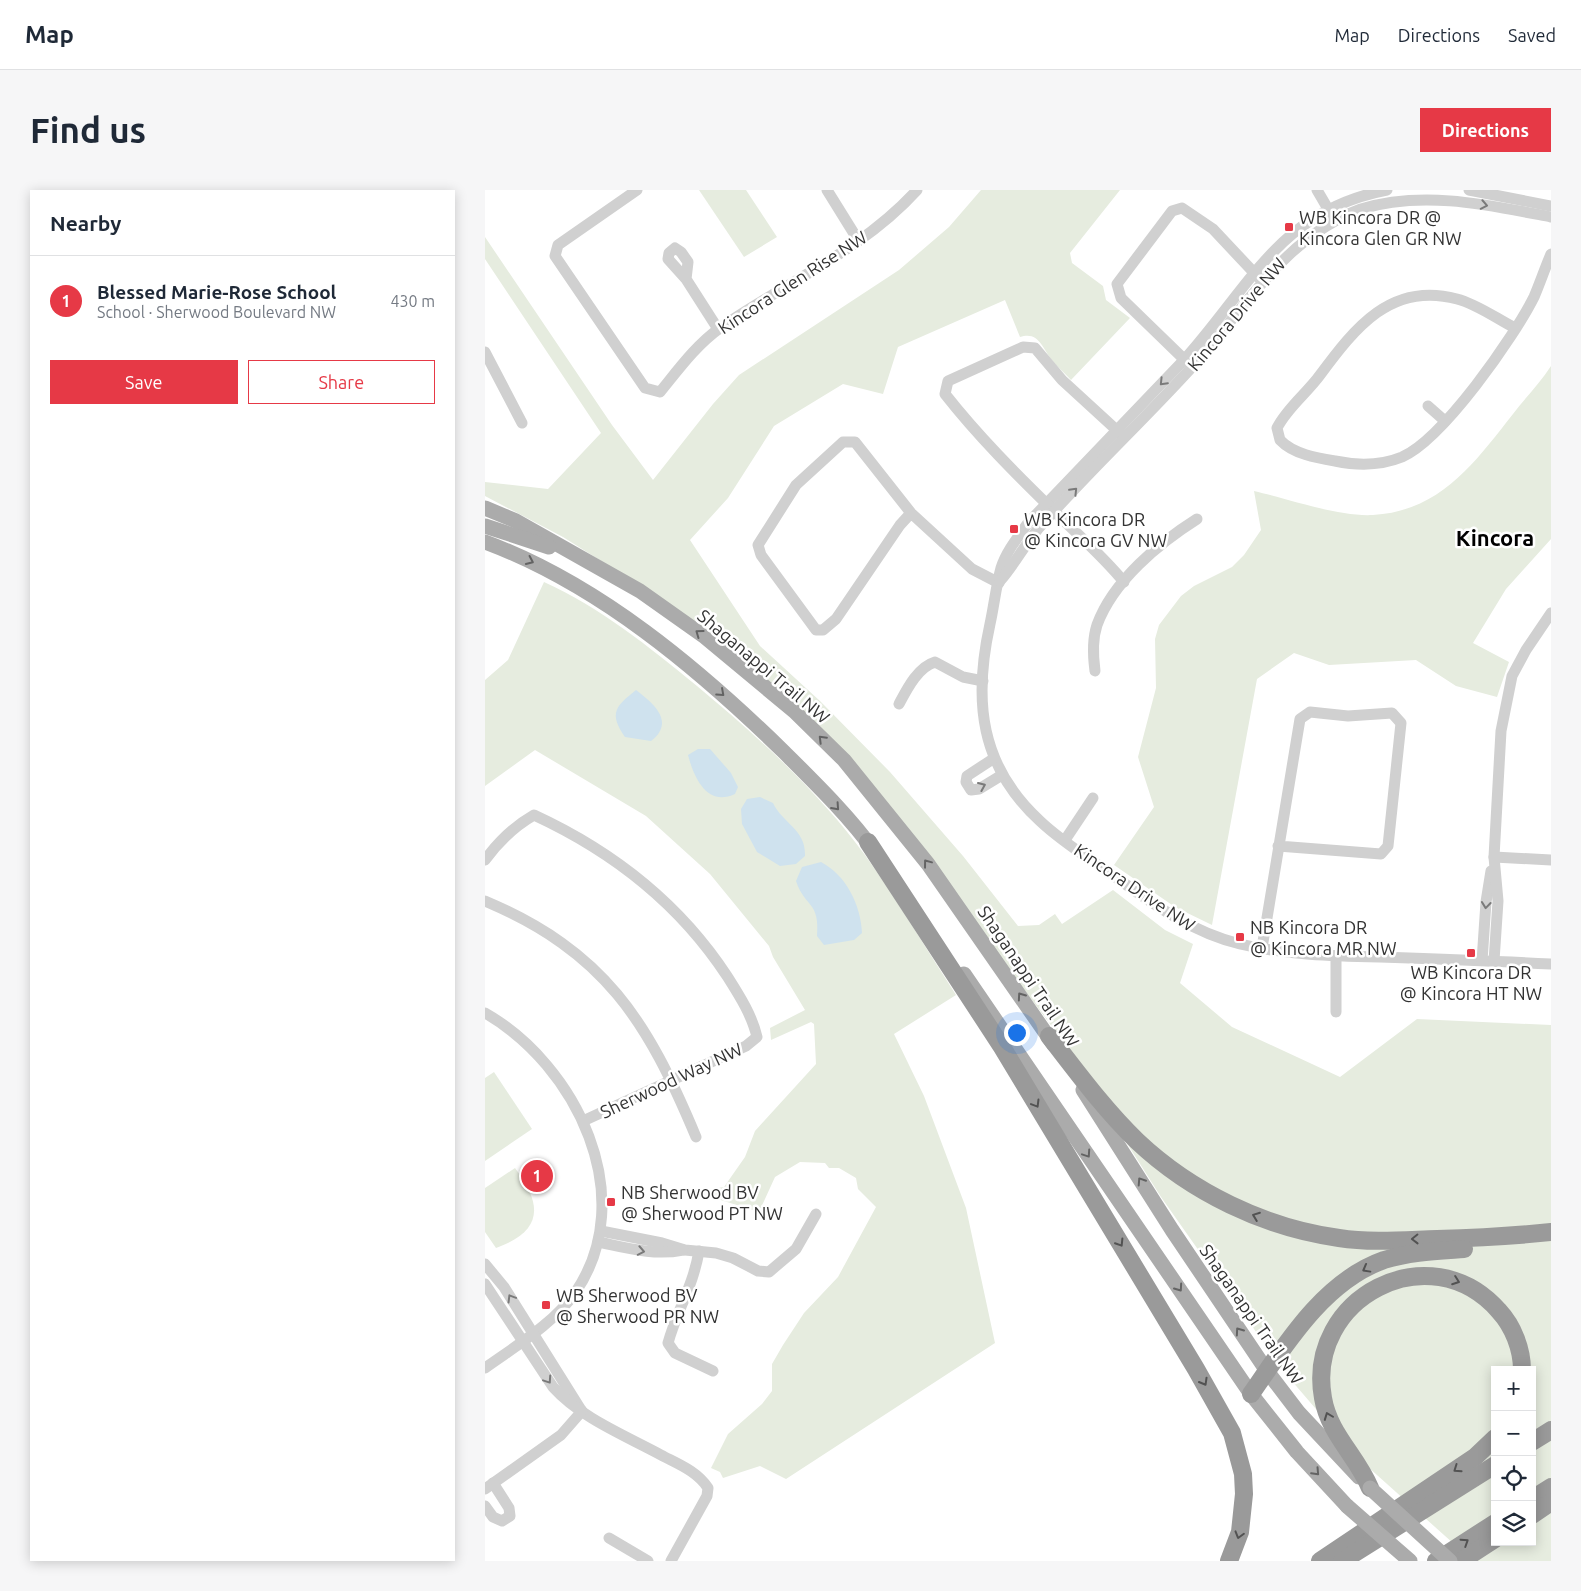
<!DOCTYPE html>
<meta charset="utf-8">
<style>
:root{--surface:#fff;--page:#f6f6f7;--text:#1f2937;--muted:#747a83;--line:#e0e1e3;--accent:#e63946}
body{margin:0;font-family:Ubuntu,sans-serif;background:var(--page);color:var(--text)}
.controls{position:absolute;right:15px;bottom:15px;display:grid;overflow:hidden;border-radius:0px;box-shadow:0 2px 12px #0003}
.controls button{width:45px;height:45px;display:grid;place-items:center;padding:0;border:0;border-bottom:1px solid var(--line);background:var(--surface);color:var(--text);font:25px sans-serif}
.you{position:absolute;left:531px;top:842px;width:18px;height:18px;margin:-12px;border:4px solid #fff;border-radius:50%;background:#1a73e8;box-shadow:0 0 0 8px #1a73e833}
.badge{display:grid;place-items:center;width:32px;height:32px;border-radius:50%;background:var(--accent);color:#fff;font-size:16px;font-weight:700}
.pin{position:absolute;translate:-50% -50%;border:2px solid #fff;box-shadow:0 1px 5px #0006}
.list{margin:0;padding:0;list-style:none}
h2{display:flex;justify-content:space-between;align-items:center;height:65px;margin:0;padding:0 20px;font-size:21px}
h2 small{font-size:16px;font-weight:400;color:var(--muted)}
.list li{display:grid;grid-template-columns:32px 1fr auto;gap:15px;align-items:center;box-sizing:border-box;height:90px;padding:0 20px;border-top:1px solid var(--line)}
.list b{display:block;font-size:19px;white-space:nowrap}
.list p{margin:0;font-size:16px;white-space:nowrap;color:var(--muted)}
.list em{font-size:16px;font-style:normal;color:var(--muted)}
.actions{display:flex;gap:10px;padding:15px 20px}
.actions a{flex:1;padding:11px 0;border:1px solid var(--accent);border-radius:0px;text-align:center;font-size:18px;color:var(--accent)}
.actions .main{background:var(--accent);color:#fff}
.icon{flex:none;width:28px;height:28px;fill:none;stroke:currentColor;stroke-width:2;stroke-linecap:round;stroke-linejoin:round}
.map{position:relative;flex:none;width:1066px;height:1371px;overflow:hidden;border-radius:0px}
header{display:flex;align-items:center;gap:30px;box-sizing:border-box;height:70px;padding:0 25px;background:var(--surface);border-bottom:1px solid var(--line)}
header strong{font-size:24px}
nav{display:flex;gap:28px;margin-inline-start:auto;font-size:18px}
.intro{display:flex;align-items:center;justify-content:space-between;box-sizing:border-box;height:120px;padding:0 30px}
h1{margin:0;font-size:35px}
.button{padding:12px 22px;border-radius:0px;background:var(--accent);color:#fff;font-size:18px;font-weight:700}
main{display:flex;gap:30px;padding:0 30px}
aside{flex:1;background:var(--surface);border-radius:0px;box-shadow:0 2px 12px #0003}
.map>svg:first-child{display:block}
.green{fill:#e6ecdf;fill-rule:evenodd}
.water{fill:#cfe2ee}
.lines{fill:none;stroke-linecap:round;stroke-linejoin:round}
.minor{stroke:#d0d0d0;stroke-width:11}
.major{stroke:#ababab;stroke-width:15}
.highway{stroke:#9a9a9a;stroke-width:18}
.major-bridge{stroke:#ababab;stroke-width:15}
.oneway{stroke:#7a7a7a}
.oneway2{stroke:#636363}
.oneway3{stroke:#525252}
.poi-dot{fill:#e63946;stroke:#fff;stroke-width:2}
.labels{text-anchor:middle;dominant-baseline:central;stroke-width:5;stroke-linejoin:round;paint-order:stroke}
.poi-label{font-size:18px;fill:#333;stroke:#fff;text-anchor:start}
.street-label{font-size:18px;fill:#333;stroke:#fff}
.district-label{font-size:22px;font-weight:bold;fill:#000;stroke:#fff}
</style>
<header>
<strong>Map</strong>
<nav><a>Map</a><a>Directions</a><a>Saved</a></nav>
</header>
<div class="intro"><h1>Find us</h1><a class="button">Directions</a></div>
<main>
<aside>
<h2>Nearby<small></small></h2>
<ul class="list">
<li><span class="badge">1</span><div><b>Blessed Marie-Rose School</b><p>School · Sherwood Boulevard NW</p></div><em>430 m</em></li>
</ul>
<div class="actions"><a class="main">Save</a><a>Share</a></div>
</aside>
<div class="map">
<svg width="1066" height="1371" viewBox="0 0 1066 1371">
<rect width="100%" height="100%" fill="#fff"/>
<g class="green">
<path d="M 214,0 L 261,0 L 292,47 L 259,67 Z"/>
<path d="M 496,0 L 635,0 L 585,63 L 587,73 L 618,96 L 621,110 L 645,128 L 586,190 C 580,183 572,177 567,170 C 557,158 554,141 535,147 L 520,110 L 413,157 L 398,204 L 358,194 L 289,236 L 243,308 L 205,350 L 275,456 L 335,511 L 405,582 L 478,666 L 533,736 L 554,735 L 570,724 L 577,734 L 628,700 L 680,740 L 708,754 L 695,793 L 747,837 L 855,887 L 932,829 L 1066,835 L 1066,1371 L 988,1371 L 873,1268 L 800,1183 L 676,1007 L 574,846 L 384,594 L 167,403 L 78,347 L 0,306 L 0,292 L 63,299 L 116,243 L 0,69 L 0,47 L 127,235 L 168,290 L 228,214 L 254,185 L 414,80 L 464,37 ZM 1010,1180 L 1047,1180 L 1047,1352 L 1010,1352 Z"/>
<path d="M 1066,176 L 1066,349 L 1021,399 L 988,453 L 1024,472 L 1012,507 L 971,496 L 931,470 L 844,475 L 809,463 L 772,489 L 727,735 L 690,717 L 629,675 L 669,617 L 653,567 L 671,498 L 670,449 L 674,435 L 696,406 L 709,396 L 747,377 L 759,365 L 776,340 L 769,301 C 803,309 854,327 888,325 C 956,321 990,272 1028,224 C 1041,207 1055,193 1066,176 Z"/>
<path d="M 59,392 C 116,418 163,456 212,496 C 272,546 333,601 380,665 C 412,710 441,758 471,805 L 409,844 L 439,906 L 481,1018 L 510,1153 L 301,1289 L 275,1276 L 238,1288 L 235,1282 L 226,1278 L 243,1244 L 277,1214 L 287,1201 L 287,1174 L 298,1155 L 319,1123 L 353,1087 L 391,1017 L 373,999 L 371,988 L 354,978 L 344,978 L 340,973 L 315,972 L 290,987 L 274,1022 L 226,1007 L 226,999 L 239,997 L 260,967 L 270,941 L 331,874 L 329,834 L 326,832 L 286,850 L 285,838 L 320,820 L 288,767 L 284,756 L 225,684 L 161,626 L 50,560 L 0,596 L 0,490 L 23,470 Z"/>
<path d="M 9,882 L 47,939 L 0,971 L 0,888 Z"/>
<path d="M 30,978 C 58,1015 58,1041 11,1058 L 0,1042 L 0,998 Z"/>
</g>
<g class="water">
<path d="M 151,500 C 168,513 191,532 166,551 L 140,547 C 123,523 131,516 151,500 Z"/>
<path d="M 213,559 L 225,559 L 246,583 L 253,597 L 250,604 C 222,617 209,588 203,565 Z"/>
<path d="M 275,607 L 288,613 C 298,634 321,639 320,666 L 311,674 L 295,676 L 272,662 L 257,634 L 256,619 L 262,609 Z"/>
<path d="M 336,672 C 361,685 376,715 377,743 L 369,750 L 339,755 L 332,746 C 335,711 320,718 311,691 L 317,677 Z"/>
</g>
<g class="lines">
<g class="minor">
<path d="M 152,0 L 73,55 L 70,66 L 160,198 L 175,202 C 193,180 211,155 235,138 C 300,93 378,60 432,0"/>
<path d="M 342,0 L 373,50"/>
<path d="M 832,0 L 846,24"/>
<path d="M 902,0 C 795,20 765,97 699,170 L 543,333 C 533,347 521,362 516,378 C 511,396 509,416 505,434 C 488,511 495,576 555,631 C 577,652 605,669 629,686 C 668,714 708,743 755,754 C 801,765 849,766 895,767 C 952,769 1009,771 1066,774"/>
<path d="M 984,0 L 1066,16"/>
<path d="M 201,89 L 203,72 L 196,62 L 190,58 L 184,63 L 183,69 L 201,89 L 233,139"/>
<path d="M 1030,138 C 1012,129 992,114 972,109 C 906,91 870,138 835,185 C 822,203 802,218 792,238 L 795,250 C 808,264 832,268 850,271 C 874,276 895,276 917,267 C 958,249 1029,147 1049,107 C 1055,93 1060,78 1066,64"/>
<path d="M 0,162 L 37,233"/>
<path d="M 704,174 L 636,108 L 632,94 L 687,21 L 697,18 L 728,39 L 774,88"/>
<path d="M 943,216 L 960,231"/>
<path d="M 637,245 L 577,190 L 550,158 L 538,157 L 463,191 L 460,204 C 493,246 531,284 569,321 C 593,345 618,366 639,392"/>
<path d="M 426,323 L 415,335 L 351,429 L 338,440 L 331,440 L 276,365 L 273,355 L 311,295 L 358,252 L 370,252 L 426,323 L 487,379 L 514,393"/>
<path d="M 515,391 C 529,375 539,356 553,339 C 602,283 657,232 707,177 C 760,119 798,48 876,19 C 938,0 1004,15 1066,27"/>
<path d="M 610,481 C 608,466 607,450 612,435 C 628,391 674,353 712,329"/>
<path d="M 414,514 C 422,499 433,477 450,472 L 478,487 L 498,491"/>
<path d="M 508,569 L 482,586 L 481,592 L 486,600 L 494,599 L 517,585"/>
<path d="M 580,650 L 608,608"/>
<path d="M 1009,667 L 1066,670"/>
<path d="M 0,670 C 14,651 28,637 49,625 C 127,661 194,713 242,786 C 254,805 267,825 272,847 L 261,856 L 98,931"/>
<path d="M 0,711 C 120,762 162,830 211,947"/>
<path d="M 777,758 L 815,529 L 825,522 L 863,526 L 907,523 L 916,533 L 903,656 L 896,664 L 793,656"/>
<path d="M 851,766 L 851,822"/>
<path d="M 997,771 L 1001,712 L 1006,681"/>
<path d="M 1009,771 L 1013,711 L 1009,667 L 1016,541 L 1027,486 L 1041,460 L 1066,423"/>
<path d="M 0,823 C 91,875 156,1007 90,1103 C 67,1135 32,1155 0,1178"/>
<path d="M 116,1041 L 177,1053 L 200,1060 L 231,1063 L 248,1068 L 273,1081 L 284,1082 L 311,1059 L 331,1024"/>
<path d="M 113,1052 C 142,1058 169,1066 198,1060"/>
<path d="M 214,1061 C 208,1097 192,1120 183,1153 L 190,1163 L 228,1181"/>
<path d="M 0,1074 L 19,1097 L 96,1220"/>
<path d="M 0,1094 L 68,1197 C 96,1228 139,1245 176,1265 C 193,1274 212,1281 223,1298 L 222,1306 L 186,1371"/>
<path d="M 0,1299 L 76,1245 L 97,1221"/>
<path d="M 0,1316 L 8,1327 L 17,1331 L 25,1326 L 24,1318 L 8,1293"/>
<path d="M 124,1348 L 163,1371"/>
</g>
<g class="major">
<path d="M 0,318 L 31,331 L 155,401 L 220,447 L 309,521 L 359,570 L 443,674 L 569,855"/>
<path d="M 0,336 L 64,357"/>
<path d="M 0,352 C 113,394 213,478 299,562 C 330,593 364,626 390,662"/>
<path d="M 479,784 L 766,1204 L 812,1262 L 862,1316"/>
<path d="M 598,900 L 687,1040 L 782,1181 L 814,1223 L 874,1287"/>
</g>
<g class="highway">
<path d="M 383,652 L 517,857 L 711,1179 L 747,1243 L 758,1284 L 759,1304 L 755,1342 L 744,1371"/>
<path d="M 564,846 C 592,882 619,919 652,951 C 706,1002 780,1038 854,1048 C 886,1053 920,1050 952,1049 C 990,1048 1028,1046 1066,1042"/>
<path d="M 766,1204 C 800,1155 839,1091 899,1070 C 925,1062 952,1061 979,1059"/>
<path d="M 1047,1252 L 1066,1240"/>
<path d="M 885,1298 C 872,1266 844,1244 838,1208 C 820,1108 945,1042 1014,1121 C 1028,1136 1037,1159 1037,1180"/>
<path d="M 1047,1309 L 1066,1297"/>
<path d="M 1047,1325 L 1066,1312"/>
<path d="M 835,1371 L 990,1267 L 1010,1248"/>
<path d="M 857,1371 L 1010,1275"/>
<path d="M 951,1371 L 1010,1333"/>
<path d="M 976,1371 L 1010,1349"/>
</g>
<g class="major-bridge">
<path d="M 885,1298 L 965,1371"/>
<path d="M 862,1316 L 925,1371"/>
</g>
</g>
<defs><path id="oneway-chevron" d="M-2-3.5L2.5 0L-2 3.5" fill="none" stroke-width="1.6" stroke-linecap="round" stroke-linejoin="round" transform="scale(1.25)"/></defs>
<g class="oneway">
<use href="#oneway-chevron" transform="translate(999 15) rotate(11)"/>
<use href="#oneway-chevron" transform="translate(678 192) rotate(134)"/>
<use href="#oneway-chevron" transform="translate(589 301) rotate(-46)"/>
<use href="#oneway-chevron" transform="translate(497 596) rotate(-23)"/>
<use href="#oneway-chevron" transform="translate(1001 715) rotate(96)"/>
<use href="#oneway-chevron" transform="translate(156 1061) rotate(11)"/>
<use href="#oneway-chevron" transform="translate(26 1108) rotate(-121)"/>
<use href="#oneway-chevron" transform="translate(63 1190) rotate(56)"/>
</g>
<g class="oneway2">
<use href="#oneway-chevron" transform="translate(45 371) rotate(25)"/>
<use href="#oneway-chevron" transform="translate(214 443) rotate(-144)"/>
<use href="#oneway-chevron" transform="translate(236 503) rotate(42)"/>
<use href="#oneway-chevron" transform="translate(337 549) rotate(-135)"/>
<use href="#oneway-chevron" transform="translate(351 617) rotate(48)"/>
<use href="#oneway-chevron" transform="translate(442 673) rotate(-127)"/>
<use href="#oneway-chevron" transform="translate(536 806) rotate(-125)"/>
<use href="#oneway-chevron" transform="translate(602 964) rotate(56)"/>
<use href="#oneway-chevron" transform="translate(656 991) rotate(-123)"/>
<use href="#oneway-chevron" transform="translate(694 1098) rotate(55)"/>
<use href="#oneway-chevron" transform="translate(754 1141) rotate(-125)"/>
<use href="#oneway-chevron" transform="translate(831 1282) rotate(47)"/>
</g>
<g class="oneway3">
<use href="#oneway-chevron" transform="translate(551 914) rotate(59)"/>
<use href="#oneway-chevron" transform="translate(771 1026) rotate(-159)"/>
<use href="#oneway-chevron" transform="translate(930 1049) rotate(179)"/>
<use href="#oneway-chevron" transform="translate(635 1053) rotate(58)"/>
<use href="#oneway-chevron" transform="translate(881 1079) rotate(151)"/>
<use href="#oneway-chevron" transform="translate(971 1091) rotate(20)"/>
<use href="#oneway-chevron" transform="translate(719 1192) rotate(60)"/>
<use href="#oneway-chevron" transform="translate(843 1226) rotate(-111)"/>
<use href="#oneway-chevron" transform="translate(972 1279) rotate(145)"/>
<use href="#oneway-chevron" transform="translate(754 1345) rotate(106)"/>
<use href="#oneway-chevron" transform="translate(980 1352) rotate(-33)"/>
</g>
<g class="poi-dot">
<rect x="799" y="32" width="10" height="10" rx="2.5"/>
<rect x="524" y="334" width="10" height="10" rx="2.5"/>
<rect x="750" y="742" width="10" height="10" rx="2.5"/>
<rect x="981" y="758" width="10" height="10" rx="2.5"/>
<rect x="121" y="1007" width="10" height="10" rx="2.5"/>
<rect x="56" y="1110" width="10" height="10" rx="2.5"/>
</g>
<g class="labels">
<g class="poi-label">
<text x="814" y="27">WB Kincora DR @<tspan x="814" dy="21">Kincora Glen GR NW</tspan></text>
<text x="539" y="329">WB Kincora DR<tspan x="539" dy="21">@ Kincora GV NW</tspan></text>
<text x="765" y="737">NB Kincora DR<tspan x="765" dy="21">@ Kincora MR NW</tspan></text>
<text x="986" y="782" text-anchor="middle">WB Kincora DR<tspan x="986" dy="21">@ Kincora HT NW</tspan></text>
<text x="136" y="1002">NB Sherwood BV<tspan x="136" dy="21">@ Sherwood PT NW</tspan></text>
<text x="71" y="1105">WB Sherwood BV<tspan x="71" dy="21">@ Sherwood PR NW</tspan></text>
</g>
<g class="street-label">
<text transform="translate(307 92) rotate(-33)">Kincora Glen Rise NW</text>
<text transform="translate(751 124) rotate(-50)">Kincora Drive NW</text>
<text transform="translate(279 476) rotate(40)">Shaganappi Trail NW</text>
<text transform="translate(650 697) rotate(34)">Kincora Drive NW</text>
<text transform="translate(544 786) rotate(56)">Shaganappi Trail NW</text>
<text transform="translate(186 890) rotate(-25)">Sherwood Way NW</text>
<text transform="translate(767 1124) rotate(55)">Shaganappi Trail NW</text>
</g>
<g class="district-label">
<text x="1010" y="347">Kincora</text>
</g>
</g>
</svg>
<div class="controls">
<button>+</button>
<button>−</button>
<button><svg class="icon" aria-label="locate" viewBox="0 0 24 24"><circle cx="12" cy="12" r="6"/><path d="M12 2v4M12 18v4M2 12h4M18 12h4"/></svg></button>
<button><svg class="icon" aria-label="layers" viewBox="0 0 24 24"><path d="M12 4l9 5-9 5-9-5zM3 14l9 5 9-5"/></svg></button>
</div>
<div class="you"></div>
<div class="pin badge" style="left:52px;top:986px">1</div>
</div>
</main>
